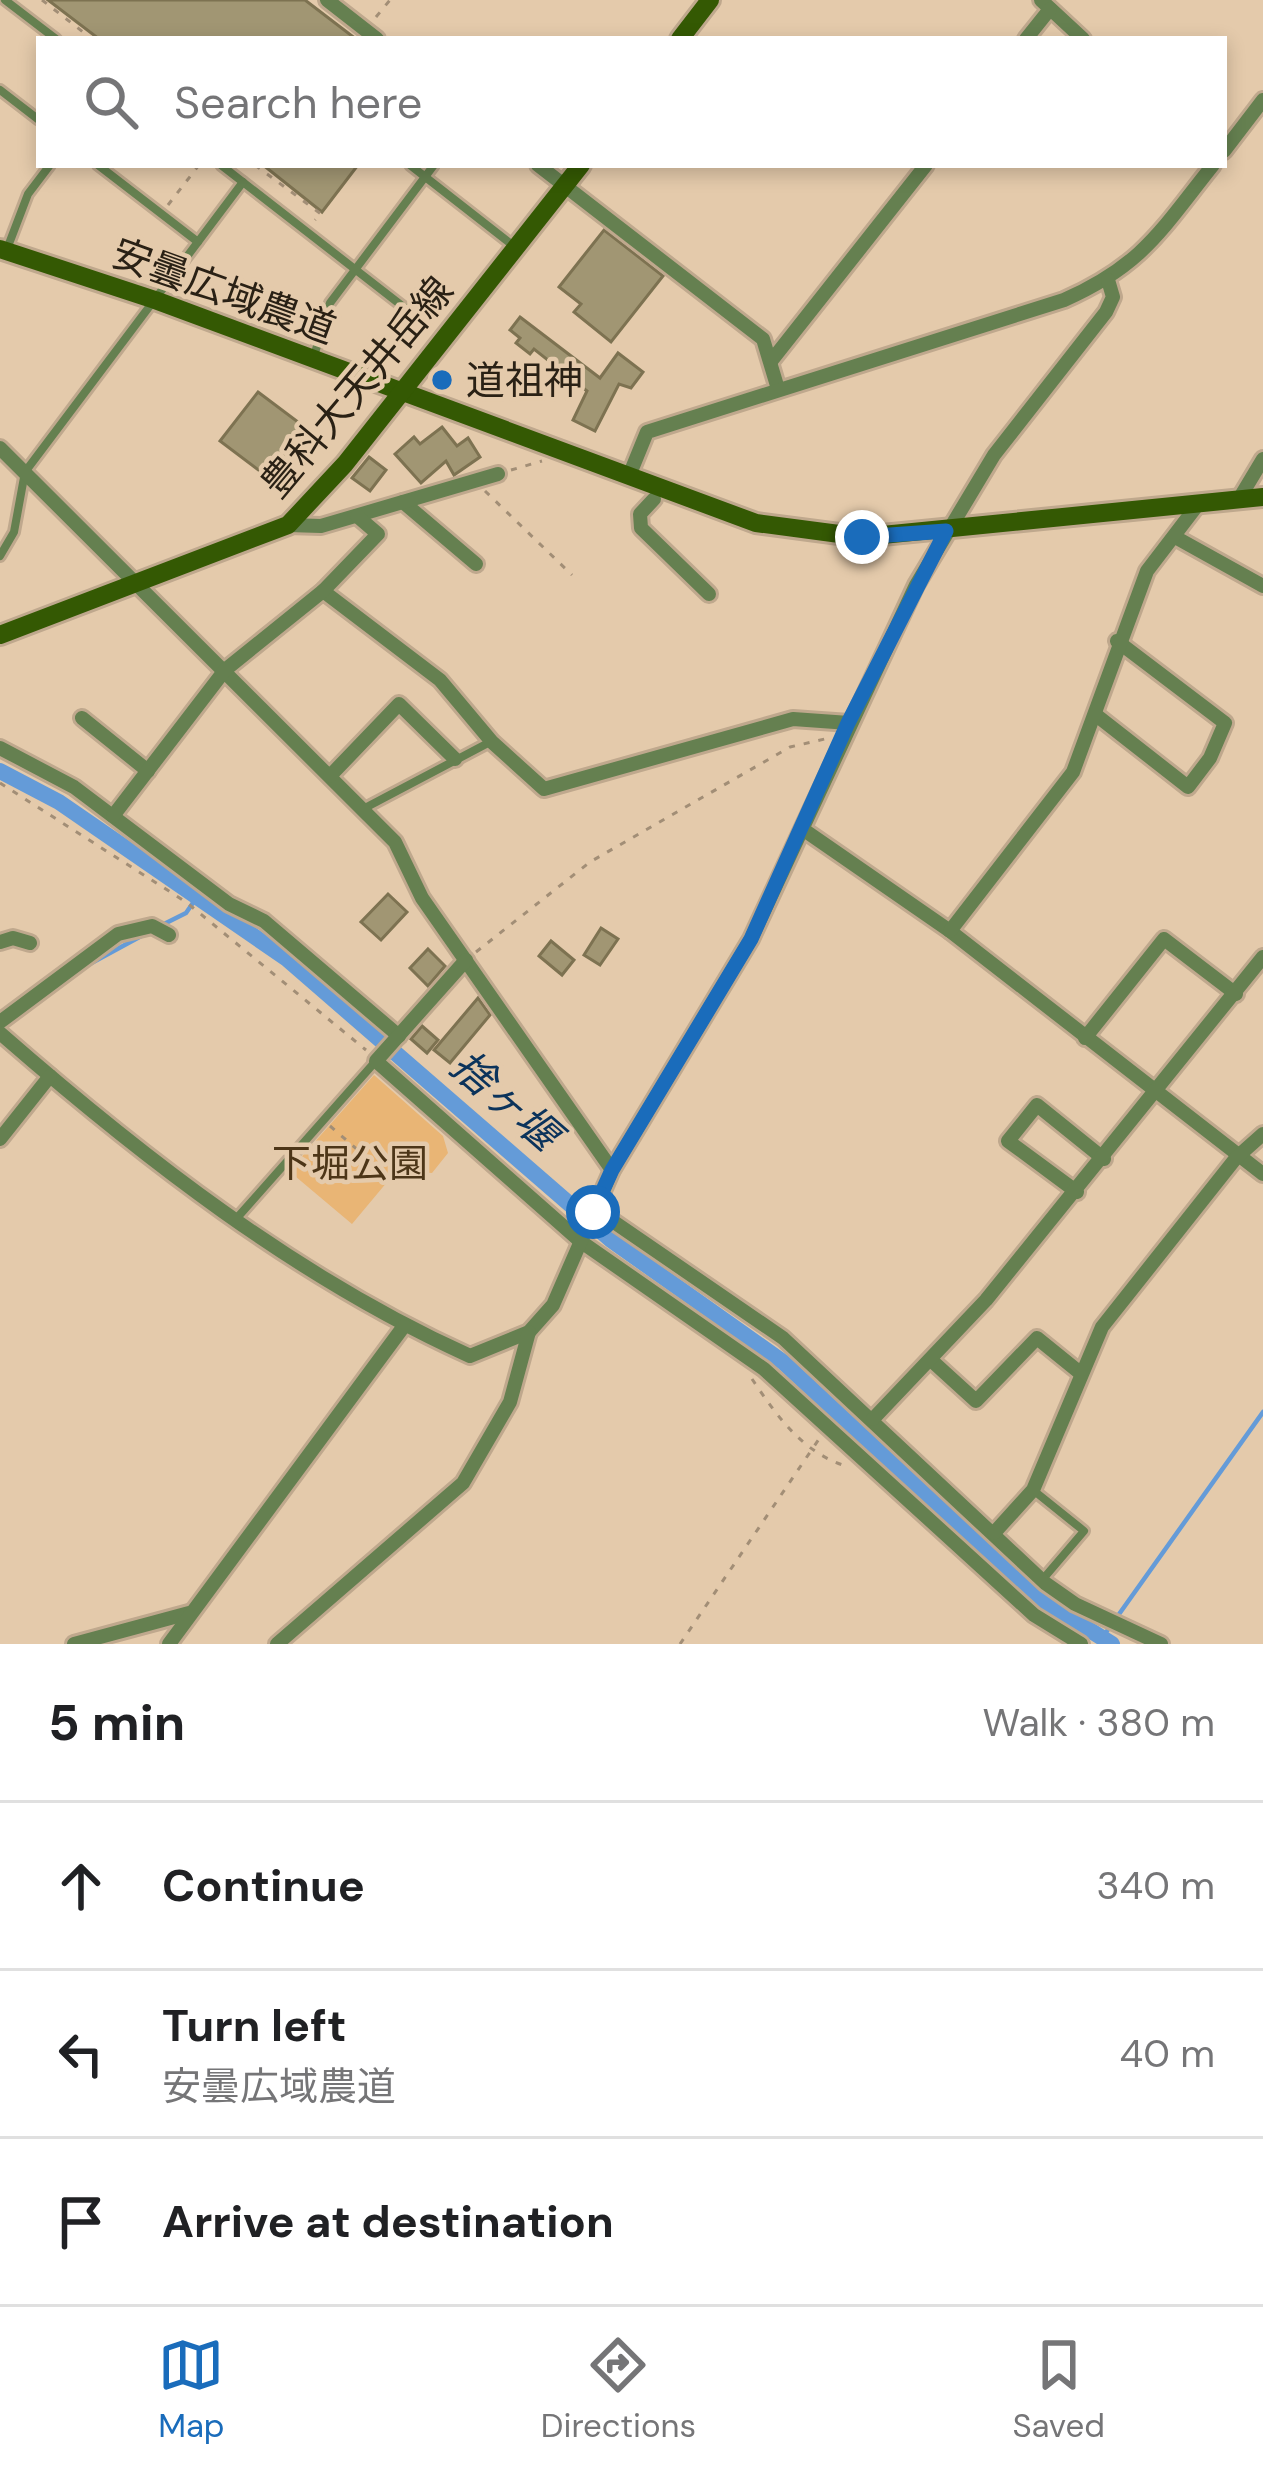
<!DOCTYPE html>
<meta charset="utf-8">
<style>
:root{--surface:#fff;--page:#f2f2f2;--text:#202124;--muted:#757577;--line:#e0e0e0;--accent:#1a6cbb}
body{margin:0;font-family:"DM Sans","Noto Sans JP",sans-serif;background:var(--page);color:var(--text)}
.stop{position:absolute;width:36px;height:36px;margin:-27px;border:9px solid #1a6cbb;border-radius:50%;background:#fff}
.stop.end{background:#1a6cbb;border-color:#fff;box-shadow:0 3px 12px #0008}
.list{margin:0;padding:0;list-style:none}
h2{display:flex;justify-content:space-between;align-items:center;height:156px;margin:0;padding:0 48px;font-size:51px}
h2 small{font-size:39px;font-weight:400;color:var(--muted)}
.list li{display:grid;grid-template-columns:78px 1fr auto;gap:36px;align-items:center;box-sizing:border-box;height:168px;padding:0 48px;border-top:3px solid var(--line)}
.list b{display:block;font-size:45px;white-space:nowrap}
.list p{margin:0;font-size:39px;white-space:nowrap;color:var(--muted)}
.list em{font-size:39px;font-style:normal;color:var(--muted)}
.icon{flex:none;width:66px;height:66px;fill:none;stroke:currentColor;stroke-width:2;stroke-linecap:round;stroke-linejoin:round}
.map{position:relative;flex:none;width:1263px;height:1644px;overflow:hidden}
.search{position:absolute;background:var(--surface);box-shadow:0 6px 18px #0003;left:36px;right:36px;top:36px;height:132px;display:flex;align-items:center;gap:30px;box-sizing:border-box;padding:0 42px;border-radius:0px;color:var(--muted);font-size:45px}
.sheet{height:660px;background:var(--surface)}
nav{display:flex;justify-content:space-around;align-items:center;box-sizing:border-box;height:168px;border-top:3px solid var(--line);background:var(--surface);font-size:33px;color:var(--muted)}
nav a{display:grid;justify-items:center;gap:6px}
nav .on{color:var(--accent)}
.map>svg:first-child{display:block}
.green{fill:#e9b575}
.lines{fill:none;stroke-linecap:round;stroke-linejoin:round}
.stream{stroke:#649bd8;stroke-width:4.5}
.canal{stroke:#649bd8;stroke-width:16}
.building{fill:#a19673;stroke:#7d7251;stroke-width:3}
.lane-casing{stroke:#bfa88d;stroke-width:14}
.street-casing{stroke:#bfa88d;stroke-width:20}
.secondary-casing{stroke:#bfa88d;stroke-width:24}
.path{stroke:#a28e76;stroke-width:3;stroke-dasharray:6 9;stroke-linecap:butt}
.lane{stroke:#658050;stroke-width:8}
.street{stroke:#658050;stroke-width:14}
.secondary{stroke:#345903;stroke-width:18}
.route{stroke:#1a6cbb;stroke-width:15}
.poi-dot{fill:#1a6cbb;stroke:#e4caab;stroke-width:4.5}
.labels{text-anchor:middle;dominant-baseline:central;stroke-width:9;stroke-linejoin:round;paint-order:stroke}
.street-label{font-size:39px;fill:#2a2115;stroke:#e4caab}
.poi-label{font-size:39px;fill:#2a2115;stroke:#e4caab;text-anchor:start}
.park-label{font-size:39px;fill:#4d3618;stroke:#e4caab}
.water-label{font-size:42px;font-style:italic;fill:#0b335b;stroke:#e4caab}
</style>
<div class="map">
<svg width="1263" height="1644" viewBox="0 0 1263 1644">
<rect width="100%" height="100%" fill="#e4caab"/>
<path class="green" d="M 374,1075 L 443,1136 L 448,1153 L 432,1173 L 415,1172 L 403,1163 L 352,1224 L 289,1171 Z"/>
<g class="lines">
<g class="stream">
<path d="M 160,926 L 186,913 L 197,897"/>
<path d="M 86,966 L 145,934"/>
<path d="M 1117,1617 L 1263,1412"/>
<path d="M 1101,1639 L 1110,1627"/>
</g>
<path class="canal" d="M 0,771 L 59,802 L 287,959 L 611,1240 L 783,1362 L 1032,1594 L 1112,1644"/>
</g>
<g class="building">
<path d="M 48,0 L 305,0 L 356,39 L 99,39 Z"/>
<path d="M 263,165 L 358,165 L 322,212 Z"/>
<path d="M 604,230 L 663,276 L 611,342 L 574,312 L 581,304 L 559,287 Z"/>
<path d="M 520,317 L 600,378 L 618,353 L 643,372 L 631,388 L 619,384 L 595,431 L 573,420 L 587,391 L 534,349 L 530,354 L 516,343 L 520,338 L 510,330 Z"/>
<path d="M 258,392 L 310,431 L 273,481 L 220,441 Z"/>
<path d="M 442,427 L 457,446 L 468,438 L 480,457 L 454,475 L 446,461 L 421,483 L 395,454 L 414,437 L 420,444 Z"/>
<path d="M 369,457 L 386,470 L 370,491 L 352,478 Z"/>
<path d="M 388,894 L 407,912 L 381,940 L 361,922 Z"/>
<path d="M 601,928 L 618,939 L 600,965 L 584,955 Z"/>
<path d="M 551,941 L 574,960 L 562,975 L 539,956 Z"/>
<path d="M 428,949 L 445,966 L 428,986 L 410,968 Z"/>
<path d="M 478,998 L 490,1015 L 450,1063 L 434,1050 Z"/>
<path d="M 422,1026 L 438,1040 L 427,1053 L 411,1039 Z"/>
</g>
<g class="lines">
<defs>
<g id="lane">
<path d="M 5,0 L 56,39"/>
<path d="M 0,90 L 39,120"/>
<path d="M 98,165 L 198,242"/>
<path d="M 221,165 L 410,312"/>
<path d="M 410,165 L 515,247"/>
<path d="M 7,249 L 28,194 L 50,165"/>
<path d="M 314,356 L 330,303 L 434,165"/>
<path d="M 0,556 L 14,532 L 25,472 L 243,182"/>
<path d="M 363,809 L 490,742"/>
<path d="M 236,1219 L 375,1062"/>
<path d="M 1033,1490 L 1084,1531 L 1043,1579"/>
</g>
<g id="street">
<path d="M 327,0 L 377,39"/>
<path d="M 1041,0 L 1083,39"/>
<path d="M 1026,39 L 1050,9"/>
<path d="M 1224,151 L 1263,100"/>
<path d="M 538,165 L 763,339 L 778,389"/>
<path d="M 772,360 L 926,165"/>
<path d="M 0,448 L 395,842 L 422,898 L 612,1170"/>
<path d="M 629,476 L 647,432 L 1064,300 C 1143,265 1161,230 1213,165"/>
<path d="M 654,499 L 640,514 L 641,528 L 709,594"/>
<path d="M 1239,499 L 1263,459"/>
<path d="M 403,502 L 476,564"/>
<path d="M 288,525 L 321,526 L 498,474"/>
<path d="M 1175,537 L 1263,586"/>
<path d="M 323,591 L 440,680 L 492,742 L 544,789 L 793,719 L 849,723"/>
<path d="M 1096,715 L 1188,787 L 1210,758 L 1225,723 L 1117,641"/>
<path d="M 82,718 L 148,771"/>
<path d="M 0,748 L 74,787 L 229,904 L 264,921 L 399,1036"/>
<path d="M 330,776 L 399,704 L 455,759"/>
<path d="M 113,816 L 225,670 L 323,591 L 378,534 L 357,516"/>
<path d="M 804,830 L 950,931 L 1263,1174"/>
<path d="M 950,931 L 1073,772 L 1147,571 L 1199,503"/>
<path d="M 0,942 L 13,938 L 30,943"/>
<path d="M 466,960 L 376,1061 L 580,1241 L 764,1369 L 1034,1615 L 1081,1644"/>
<path d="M 0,1022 L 118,934 L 152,926 L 169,935"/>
<path d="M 0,1033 C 142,1157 297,1278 470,1356 L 529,1332 L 553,1305 L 612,1170 L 751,939 L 916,585 L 994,455 L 1106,312 L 1113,297 L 1108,280"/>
<path d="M 1085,1038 L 1164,939 L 1236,994"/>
<path d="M 0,1139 L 50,1076"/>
<path d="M 1077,1192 L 1008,1141 L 1037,1105 L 1104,1159"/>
<path d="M 595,1209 L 783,1338 L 1045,1583 L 1075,1604 L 1161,1644"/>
<path d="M 931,1360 L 976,1401 L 1037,1338 L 1079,1372"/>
<path d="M 873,1419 L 986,1300 L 1263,957"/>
<path d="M 994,1533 L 1033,1490 L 1102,1327 L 1236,1158 L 1263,1134"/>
<path d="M 74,1644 L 189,1613"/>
<path d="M 169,1644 L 404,1326"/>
<path d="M 277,1644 L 463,1483 L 510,1402 L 529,1332"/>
</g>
<g id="secondary">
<path d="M 680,39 L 710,0"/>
<path d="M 0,249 L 155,300 L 756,523 L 862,537 L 1263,497"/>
<path d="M 0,635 L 288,525 L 345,464 L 581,165"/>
</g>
</defs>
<use href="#lane" class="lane-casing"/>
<use href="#street" class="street-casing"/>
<use href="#secondary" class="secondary-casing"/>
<g class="path">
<path d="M 42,0 L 92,39"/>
<path d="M 376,17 L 390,0"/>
<path d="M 255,165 L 321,214 L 315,220"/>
<path d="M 168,205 L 199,165"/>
<path d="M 511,470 L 542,461"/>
<path d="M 485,491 L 572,575"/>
<path d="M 0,783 L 186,902 L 366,1050"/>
<path d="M 476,952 L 590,862 L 790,747 L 829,738"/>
<path d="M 330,1126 L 374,1164"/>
<path d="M 752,1379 C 777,1416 803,1454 849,1467"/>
<path d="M 680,1644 L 819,1439"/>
</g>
<use href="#lane" class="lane"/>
<use href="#street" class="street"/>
<use href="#secondary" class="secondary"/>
</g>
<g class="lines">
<path class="route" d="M 593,1212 L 612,1170 L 751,939 L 848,723 L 946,531 L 862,537"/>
</g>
<circle class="poi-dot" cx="442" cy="380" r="12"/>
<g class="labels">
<g class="street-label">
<text transform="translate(224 291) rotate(20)">安曇広域農道</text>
<text transform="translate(357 387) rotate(-50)">豊科大天井岳線</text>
</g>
<g class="poi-label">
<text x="466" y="380">道祖神</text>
</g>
<g class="park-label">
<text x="350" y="1163">下堀公園</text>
</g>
<g class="water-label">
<text transform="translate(505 1100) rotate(41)">捨ヶ堰</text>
</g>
</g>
</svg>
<div class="stop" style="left:593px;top:1212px"></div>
<div class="stop end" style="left:862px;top:537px"></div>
<div class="search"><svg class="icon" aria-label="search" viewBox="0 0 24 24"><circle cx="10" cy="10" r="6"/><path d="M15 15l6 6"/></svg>Search here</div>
</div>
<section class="sheet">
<h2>5 min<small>Walk · 380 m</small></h2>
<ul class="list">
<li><svg class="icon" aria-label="ahead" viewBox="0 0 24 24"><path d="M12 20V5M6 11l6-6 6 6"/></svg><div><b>Continue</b></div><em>340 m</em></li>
<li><svg class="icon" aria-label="left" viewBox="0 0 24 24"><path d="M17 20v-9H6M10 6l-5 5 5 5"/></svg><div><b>Turn left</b><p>安曇広域農道</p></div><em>40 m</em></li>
<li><svg class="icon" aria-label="arrive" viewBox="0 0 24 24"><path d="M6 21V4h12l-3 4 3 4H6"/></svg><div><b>Arrive at destination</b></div></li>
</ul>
</section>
<nav>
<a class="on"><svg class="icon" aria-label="map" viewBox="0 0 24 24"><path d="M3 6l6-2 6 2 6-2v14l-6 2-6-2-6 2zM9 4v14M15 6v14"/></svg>Map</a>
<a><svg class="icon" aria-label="directions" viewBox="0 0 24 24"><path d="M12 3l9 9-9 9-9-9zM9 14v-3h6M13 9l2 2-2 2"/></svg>Directions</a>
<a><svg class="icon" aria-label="saved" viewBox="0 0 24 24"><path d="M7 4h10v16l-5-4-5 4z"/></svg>Saved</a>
</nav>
